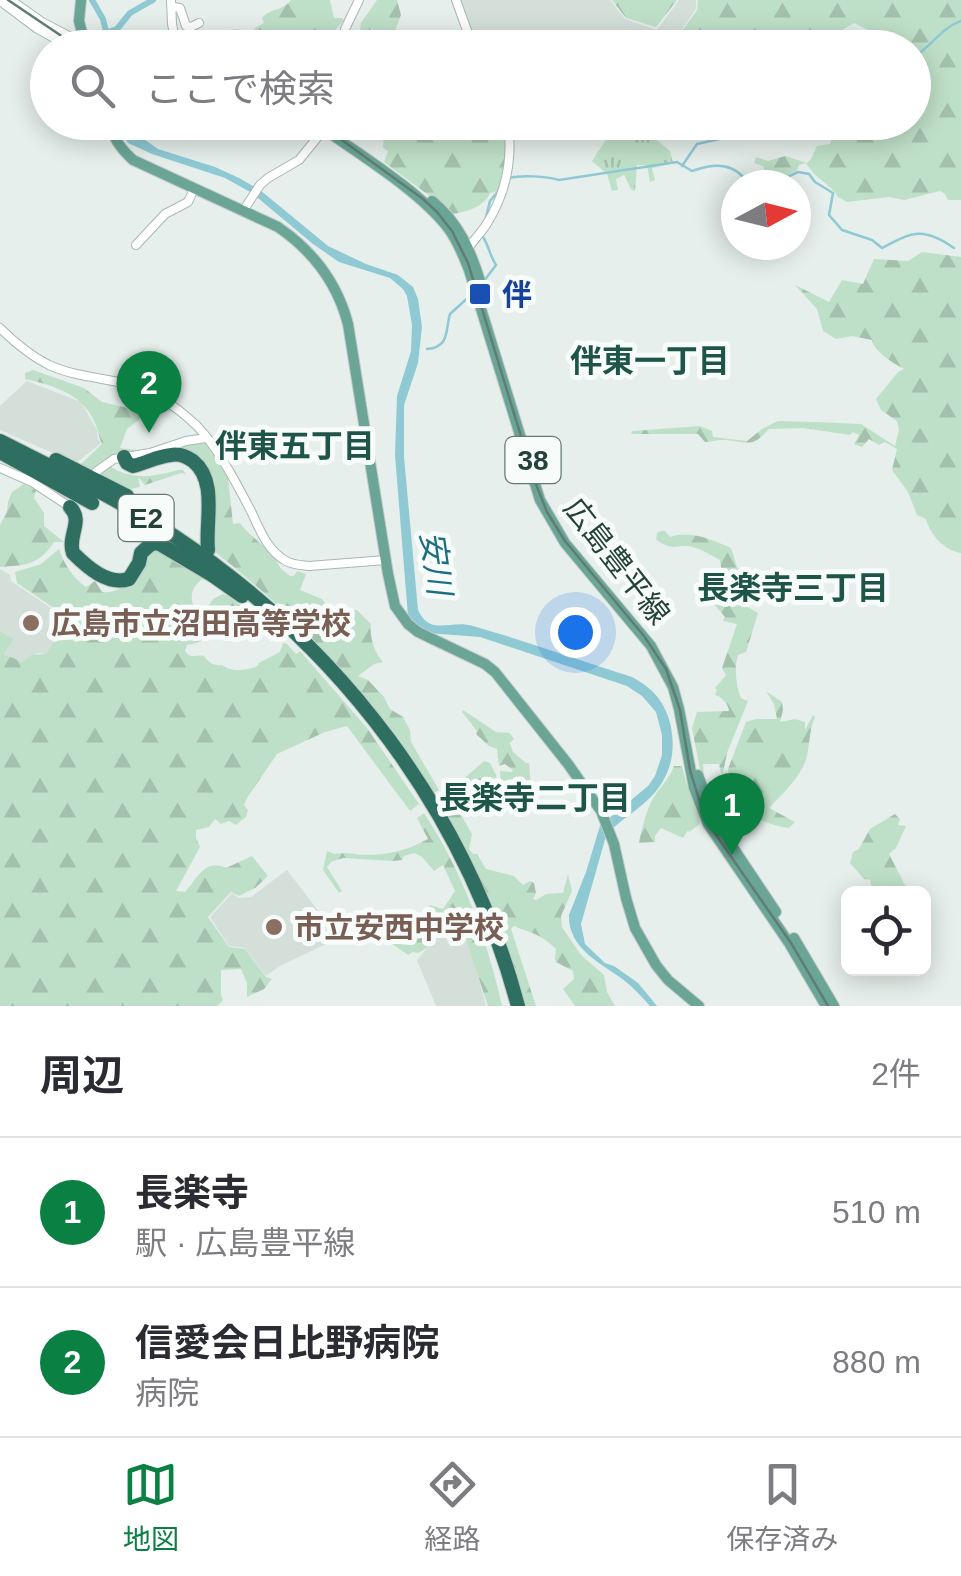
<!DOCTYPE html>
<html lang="ja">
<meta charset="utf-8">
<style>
:root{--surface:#fff;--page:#f7f7f7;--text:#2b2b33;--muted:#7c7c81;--line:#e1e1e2;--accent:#0b8043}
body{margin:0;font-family:Arial,"Noto Sans JP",sans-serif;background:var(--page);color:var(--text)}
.controls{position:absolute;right:30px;bottom:30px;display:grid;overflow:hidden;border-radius:15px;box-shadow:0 5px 25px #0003}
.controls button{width:90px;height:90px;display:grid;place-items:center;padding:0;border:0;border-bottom:2px solid var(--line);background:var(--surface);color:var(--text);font:50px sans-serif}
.compass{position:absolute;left:721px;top:170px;width:90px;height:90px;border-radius:50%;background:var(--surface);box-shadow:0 5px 25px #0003;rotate:83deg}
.you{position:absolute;left:575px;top:632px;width:35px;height:35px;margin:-25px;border:8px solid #fff;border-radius:50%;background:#1a73e8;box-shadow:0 0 0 15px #1a73e833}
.badge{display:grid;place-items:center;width:65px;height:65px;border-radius:50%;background:var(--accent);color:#fff;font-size:32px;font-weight:700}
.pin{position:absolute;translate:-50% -82px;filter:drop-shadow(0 2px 5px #0008)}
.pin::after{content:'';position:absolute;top:52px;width:35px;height:30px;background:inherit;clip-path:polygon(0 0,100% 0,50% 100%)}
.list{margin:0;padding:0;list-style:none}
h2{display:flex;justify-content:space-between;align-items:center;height:130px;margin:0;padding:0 40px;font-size:42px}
h2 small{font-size:32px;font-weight:400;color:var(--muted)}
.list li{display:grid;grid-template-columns:65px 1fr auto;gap:30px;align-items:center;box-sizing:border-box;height:150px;padding:0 40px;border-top:2px solid var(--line)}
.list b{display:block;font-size:38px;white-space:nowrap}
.list p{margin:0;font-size:32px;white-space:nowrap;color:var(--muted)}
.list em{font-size:32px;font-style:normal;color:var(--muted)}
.icon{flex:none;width:55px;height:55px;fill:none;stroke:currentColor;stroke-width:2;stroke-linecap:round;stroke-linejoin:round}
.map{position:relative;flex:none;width:961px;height:1006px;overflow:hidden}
.search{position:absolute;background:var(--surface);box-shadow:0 5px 25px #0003;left:30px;right:30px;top:30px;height:110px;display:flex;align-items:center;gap:25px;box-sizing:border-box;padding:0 35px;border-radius:55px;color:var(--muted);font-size:38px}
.sheet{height:430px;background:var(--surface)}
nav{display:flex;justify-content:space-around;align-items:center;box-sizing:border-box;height:140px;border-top:2px solid var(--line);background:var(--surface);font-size:28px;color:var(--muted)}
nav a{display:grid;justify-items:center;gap:5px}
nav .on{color:var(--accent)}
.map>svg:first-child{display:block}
.built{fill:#d4dfda}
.grass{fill:url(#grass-tufts)}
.forest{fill:url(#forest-firs)}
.water{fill:#8ec9d4}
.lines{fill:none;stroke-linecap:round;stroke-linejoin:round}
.stream{stroke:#8ec9d4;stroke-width:2.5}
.river{stroke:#8ec9d4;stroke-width:6}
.tertiary-casing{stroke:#a8b8b2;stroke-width:10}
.secondary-casing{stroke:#a4bbb3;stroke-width:11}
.primary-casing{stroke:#c2cac8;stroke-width:12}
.motorway-casing{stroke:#c2cac8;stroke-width:16}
.tertiary{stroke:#fff;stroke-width:8}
.secondary{stroke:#fff;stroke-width:9}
.primary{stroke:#6aa596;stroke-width:10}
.motorway{stroke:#2f6f62;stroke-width:14}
.tram{stroke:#5f7d75;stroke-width:2.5}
.transit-dot{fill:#1a4fb4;stroke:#f7fbf9;stroke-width:4}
.education-dot{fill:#8d6e63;stroke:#f7fbf9;stroke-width:4}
.labels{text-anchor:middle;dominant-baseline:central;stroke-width:10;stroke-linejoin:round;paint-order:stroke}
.shield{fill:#f7fbf9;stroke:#637a73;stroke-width:2.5}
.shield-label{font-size:28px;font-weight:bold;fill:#24423a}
.transit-label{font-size:30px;font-weight:bold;fill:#164399;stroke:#f7fbf9;text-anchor:start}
.street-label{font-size:30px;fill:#24423a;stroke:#f7fbf9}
.education-label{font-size:30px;font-weight:bold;fill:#785e54;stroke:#f7fbf9;text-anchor:start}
.neighbourhood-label{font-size:32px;font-weight:bold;fill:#1f5548;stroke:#f7fbf9}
.water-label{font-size:32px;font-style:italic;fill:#1c6f80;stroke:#f7fbf9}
</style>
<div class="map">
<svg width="961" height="1006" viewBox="0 0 961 1006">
<defs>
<pattern id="grass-tufts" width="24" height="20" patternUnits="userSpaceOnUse" patternTransform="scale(2.5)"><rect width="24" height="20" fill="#bfe0c8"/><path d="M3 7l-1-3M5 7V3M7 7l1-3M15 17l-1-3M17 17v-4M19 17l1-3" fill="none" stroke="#a4c1ad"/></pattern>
<pattern id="forest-firs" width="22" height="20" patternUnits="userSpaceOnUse" patternTransform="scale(2.5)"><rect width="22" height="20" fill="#bfe0c8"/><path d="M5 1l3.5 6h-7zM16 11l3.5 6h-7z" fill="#a4c1ad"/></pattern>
</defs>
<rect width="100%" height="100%" fill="#e6efeb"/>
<g class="built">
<path d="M 459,0 L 610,0 L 625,19 L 657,30 L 679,0 L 696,0 L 696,9 L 674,41 L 674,48 L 482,47 L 472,33 Z"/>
<path d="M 27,381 L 81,402 L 97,430 L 98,439 L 101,443 L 76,463 L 0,430 L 0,406 Z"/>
<path d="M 0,569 L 10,575 L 11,581 L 61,615 L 64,631 L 46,654 L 38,653 L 22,662 L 4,654 L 14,639 L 0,631 Z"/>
<path d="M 287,870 L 339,938 L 280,966 L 266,976 L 245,948 L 229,946 L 210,917 L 232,893 L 239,898 L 251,897 Z"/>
<path d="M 459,921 L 476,968 L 486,1006 L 436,1006 L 417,960 L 443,930 Z"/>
</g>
<path class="grass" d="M 636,123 L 670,151 L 673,163 L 652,168 L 655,180 L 650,182 L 647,165 L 637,165 L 635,191 L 631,189 L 624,175 L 616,179 L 618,190 L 612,191 L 607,174 L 592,161 L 617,123 Z"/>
<g class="forest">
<path d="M 291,0 L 330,0 L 334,18 L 341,18 L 344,20 L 320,47 L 183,47 L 188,41 L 196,39 L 197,33 L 211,37 L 221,31 L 238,29 L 241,35 L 254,31 L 255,28 L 264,23 L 262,18 C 270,8 283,11 291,0 Z"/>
<path d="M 377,0 L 397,0 L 401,15 L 396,28 L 402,47 L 371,47 L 375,34 L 372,28 L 365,35 L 367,41 L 359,37 L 361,23 Z"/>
<path d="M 612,0 L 677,0 L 656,27 L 626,18 Z"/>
<path d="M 698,0 L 961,0 L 961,200 L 948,200 L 945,194 L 940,191 L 904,200 L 889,197 L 847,202 L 838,197 C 832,185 815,179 806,163 L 799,165 L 797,170 L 786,176 L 768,179 L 763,166 L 754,163 L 756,157 L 768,161 L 785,156 L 807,163 L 811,159 L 817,146 L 830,144 L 833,135 L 832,123 L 914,122 L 914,48 L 892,47 L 883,37 L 854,23 L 814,47 L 676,47 L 675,41 L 697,10 Z"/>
<path d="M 503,122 L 508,149 L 498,191 L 490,193 C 483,209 464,212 448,215 L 435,200 L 384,162 L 388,151 L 383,148 L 385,123 Z"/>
<path d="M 922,252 L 961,257 L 961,553 C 945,551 930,535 926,519 L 917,515 L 908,492 L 892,470 L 897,449 L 885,442 L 879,445 L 869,439 L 862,447 L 854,444 L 859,435 L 853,432 L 850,435 L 803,428 L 769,429 C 749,451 746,440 721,440 C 716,440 710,442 705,442 L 698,434 L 631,434 L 632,431 L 700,426 L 712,431 L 713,437 L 747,441 L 762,429 L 778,421 L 816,422 L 861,424 L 895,446 L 899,430 L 897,421 L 881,410 L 876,399 L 898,372 L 904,369 C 893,363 874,352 872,340 L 852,336 L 836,339 L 823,331 L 817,309 L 795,285 L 829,302 L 842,280 L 863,284 L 874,259 L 908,261 Z"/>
<path d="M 33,370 L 84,388 L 102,402 L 140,411 L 141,418 L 127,429 L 120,448 L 152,452 L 108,465 C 131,481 153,477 178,470 L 183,470 L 186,474 L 181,473 L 145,485 L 138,477 L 140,487 L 126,490 L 78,467 L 102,444 C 99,438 99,433 97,428 C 86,395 56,386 25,379 L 25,373 Z"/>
<path d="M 205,443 L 228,478 L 233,524 L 240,523 C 252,540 273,548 280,568 L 290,576 L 294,576 L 297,571 L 306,574 L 300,590 L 322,599 L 327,606 L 336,611 L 357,610 L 371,624 C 369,636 375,654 383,662 L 374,664 L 358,676 L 368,680 L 384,697 L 390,709 L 403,717 L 410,730 L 411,742 L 439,790 L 432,794 C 410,760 387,725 361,693 C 317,639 265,591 210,548 L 202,467 L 193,452 L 176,451 L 185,445 Z"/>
<path d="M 24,484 L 36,490 L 34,498 L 44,513 L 44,526 L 64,542 L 54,542 C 38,566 25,565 0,567 L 0,525 L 7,512 L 8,502 L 12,492 Z"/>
<path d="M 661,531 L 665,531 L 670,537 C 691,530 710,539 731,548 L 740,576 L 726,581 L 730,597 L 758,613 L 746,652 L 738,655 C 734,669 736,686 741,698 L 748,701 L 727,753 L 723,773 L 721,774 L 719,764 L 703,764 L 704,775 L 701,775 L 692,728 L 697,712 L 729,711 C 729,705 721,696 715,695 L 717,690 L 715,688 L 726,675 L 722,668 L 737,624 L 723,621 L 725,617 L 712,602 L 717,602 C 724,593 722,571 720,560 C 711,555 698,547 688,546 C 672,545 674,551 656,540 L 657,533 Z"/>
<path d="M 154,547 L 217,585 L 202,579 C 189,590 189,601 198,614 L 202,615 L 213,599 L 223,594 L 229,596 L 259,620 L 256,621 L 239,619 L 196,643 L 187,645 L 185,651 C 191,660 196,654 204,656 C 209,663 214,666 222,665 C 232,673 244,670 256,667 L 259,663 L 280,652 L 283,643 L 287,644 L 296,654 L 300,651 L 367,728 L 419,804 L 410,811 L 347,726 L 325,732 L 277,754 L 247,798 L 244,805 L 248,810 L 246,817 L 236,825 L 229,821 L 221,824 L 215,819 L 209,827 L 196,830 L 196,838 L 200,847 L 176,891 L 185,892 C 198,878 205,858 226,868 L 252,856 L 268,876 L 255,888 L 239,896 L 231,892 L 208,917 L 229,947 L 245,949 L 266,977 L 272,979 L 264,989 L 247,997 L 247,983 L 241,969 L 221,970 L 221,995 L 223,1000 L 218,1006 L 0,1006 L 0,631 L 14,639 L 4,654 L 22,662 L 31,655 L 46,654 L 53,643 L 67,631 L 64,615 L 17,583 L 15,572 L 41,564 L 59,549 C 64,564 73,578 86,587 L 95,581 L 102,592 C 127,596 139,565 154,547 Z"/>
<path d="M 766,691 L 782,702 L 783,710 L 780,722 L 795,719 L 805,722 L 805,730 L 813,715 L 815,717 C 809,731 810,742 807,756 C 803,775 782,794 769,808 L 795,822 L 789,828 C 765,825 752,814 729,808 L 731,797 L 728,769 L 746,722 L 756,719 L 777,719 L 774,704 Z"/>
<path d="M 463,710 L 496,732 L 510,733 L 514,739 L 510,743 L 513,752 L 526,763 L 529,763 L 531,786 L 521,787 L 522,780 L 509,779 L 505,787 L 501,784 L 500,771 L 512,772 L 513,770 L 505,764 L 499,766 L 497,749 L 489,746 L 476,734 L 477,731 L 462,712 Z"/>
<path d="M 484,761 L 490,763 L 497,777 L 477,787 L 457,808 L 472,834 L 469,849 L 473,854 L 477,854 L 486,869 L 514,876 L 523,885 L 530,881 L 534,883 L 536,893 L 533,899 L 536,900 L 546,894 L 563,893 L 568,874 L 572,891 L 561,916 L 562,927 L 581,955 L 604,975 L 607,992 L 615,1006 L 575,1006 L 563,989 L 574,979 L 573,971 L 556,962 L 555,959 L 556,949 C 539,933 533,934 514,926 L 511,929 L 536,1006 L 521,1006 L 434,805 Z"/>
<path d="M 674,766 L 682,766 C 684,774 686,783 689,791 C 694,803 700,812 700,824 L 689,832 L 688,830 L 683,838 L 661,828 L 655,836 L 655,842 L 639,843 C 641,831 646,813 651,802 C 658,789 669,780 674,766 Z"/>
<path d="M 424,813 C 462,871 487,938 502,1006 L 488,1006 L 459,919 L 441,929 L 427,948 L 418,953 L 413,952 L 408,955 L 388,941 L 405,945 L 407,940 L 404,934 L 399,935 L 397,929 L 391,930 L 390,928 L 407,921 L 408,931 L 415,927 L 419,929 L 425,923 L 426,912 L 430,905 L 443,909 L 455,891 L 443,865 L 434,871 L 422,857 L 414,853 L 404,856 L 402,860 L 393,861 L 343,858 L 331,862 L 327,867 L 342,891 L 339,893 L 323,870 L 327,851 L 335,854 C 345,851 355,855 366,855 C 390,855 407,850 428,839 L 417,818 Z"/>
<path d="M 895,814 L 900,819 L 898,825 L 906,826 L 896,848 L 889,854 L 907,889 L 902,893 L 873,893 L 870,880 L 864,879 L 850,863 L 853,852 L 859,849 L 870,829 Z"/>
</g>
<path class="water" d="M 115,123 L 126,123 L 131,130 L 158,149 L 215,167 L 239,178 L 260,190 L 328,246 L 366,264 L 398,275 L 413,287 L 418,299 L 422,327 L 418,363 L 404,405 L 404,457 L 418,610 C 430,637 451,619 473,626 C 526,641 579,660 632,677 C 652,688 664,700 670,723 C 678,756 668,784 642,805 C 629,816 616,823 606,836 L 581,924 L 585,944 L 605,963 L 614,966 L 638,983 L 657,1006 L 650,1006 C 641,996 632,986 621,978 C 598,962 568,947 569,915 L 586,872 L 600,826 L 648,786 L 655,776 L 662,755 L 662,735 L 656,712 L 642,696 L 627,686 L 480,637 L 427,633 L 413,625 L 408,616 L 395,455 L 397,396 L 411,351 L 412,325 L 407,296 L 403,289 L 390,278 L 339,262 L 313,244 L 252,193 L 225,178 L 152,154 L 128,143 Z"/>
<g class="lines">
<g class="stream">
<path d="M 914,57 C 931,47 941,28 961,21"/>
<path d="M 682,166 L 697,144 L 737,135 L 752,139 L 781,127 L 786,122"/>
<path d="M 509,178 C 521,175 546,176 559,180 L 677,162 L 692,171 C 715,163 734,162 749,184 L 783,179 L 798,172 L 809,174 L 815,182 L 833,193 L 829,215 L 842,230 L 872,240 L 882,248 C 912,232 923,226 954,248"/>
<path d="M 486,217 L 490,201 L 500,189"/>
<path d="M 483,237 C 489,246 489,254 496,265 L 484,281"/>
<path d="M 427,349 C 450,347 445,331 450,314 L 471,295"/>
</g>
<g class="river">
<path d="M 92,0 L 103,19 L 110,48"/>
<path d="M 108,32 L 117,29 L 130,13 L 153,0"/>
</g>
<defs>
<g id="tertiary">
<path d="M 171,0 L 172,24 L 177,48"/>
<path d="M 456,0 L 469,36 L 476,48"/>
<path d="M 173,7 L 180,8 L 186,26 L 191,27 L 199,23"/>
<path d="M 343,48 L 345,29 L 359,0"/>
<path d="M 243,211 L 260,185 L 268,178 L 299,160 L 330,122"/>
<path d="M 136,245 L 165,214 L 188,202 L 194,189"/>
<path d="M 466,251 C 472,242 480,234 486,225 C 506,194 513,159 508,122"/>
<path d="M 0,328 C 14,342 31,356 49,365 C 75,377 105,378 132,385 C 156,392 179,409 197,426 C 219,449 236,483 251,511 C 260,530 267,550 286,561 C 293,565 301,565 309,566 L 386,560"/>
<path d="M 0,468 L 32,482 L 70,507 L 72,504"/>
<path d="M 97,471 L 114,459 L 150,453 L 186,441 L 206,438"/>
</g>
<g id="secondary">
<path d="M 0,0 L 37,28 L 73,48"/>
<path d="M 10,0 L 41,22 L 85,45"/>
</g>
<g id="primary">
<path d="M 81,0 L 79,21 L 86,48"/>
<path d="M 109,122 C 114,139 120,148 133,160 L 278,227 C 313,251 337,282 348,324 L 388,574 L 395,606 L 408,624 L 418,632 L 485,664 L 495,672 L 568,764 L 601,811 L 614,844 L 626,898 L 635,928 L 656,965 L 668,980 L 699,1006"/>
<path d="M 314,122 C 355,152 418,189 448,228 C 458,241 463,255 469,270 L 540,500 L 565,543 L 651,646 L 673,687 L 679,709 L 694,788 L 708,824 L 789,943 L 826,1006"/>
<path d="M 432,201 C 459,223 471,251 481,284"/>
<path d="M 698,775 L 714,819 L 776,912"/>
<path d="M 794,938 L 834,1006"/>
</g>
<g id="motorway">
<path d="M 0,441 C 59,471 119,499 174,536 C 341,647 466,811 518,1006"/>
<path d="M 0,452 L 92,503"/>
<path d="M 124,457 L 127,463 L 133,466 C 146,463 158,456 171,455 C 179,453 186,456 193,461 C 218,481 205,522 208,550"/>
<path d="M 56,460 L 127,496"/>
<path d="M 70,507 C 84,521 67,536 73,553 C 87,567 108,586 129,579 L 139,563 L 141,553 L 151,544 L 158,543 L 212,575 L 242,596"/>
</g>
</defs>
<use href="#tertiary" class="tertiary-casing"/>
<use href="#secondary" class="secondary-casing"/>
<use href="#primary" class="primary-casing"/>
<use href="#motorway" class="motorway-casing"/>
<use href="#tertiary" class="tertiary"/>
<use href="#secondary" class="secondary"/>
<use href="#primary" class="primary"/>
<use href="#motorway" class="motorway"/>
<g class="tram">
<path d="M 8,0 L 63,37 L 90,48"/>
<path d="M 317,122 L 423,199 L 437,212 L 452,231 L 468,263 L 535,482 L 547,512 L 565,541 L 644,636 L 666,669 L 680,710 L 690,770 L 705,819 L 791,943 L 828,1006"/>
</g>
</g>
<rect class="transit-dot" x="468" y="282" width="24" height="24" rx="5"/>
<g class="education-dot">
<circle cx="31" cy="623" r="10"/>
<circle cx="274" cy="927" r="10"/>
</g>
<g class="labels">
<g class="shield">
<rect x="505.5" y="437" width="55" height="46" rx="8"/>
<rect x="118.5" y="495" width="55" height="46" rx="8"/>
</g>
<g class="shield-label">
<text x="533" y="460">38</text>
<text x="146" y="518">E2</text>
</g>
<g class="transit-label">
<text x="502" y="294">伴</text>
</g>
<g class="street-label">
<text transform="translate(617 561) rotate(52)">広島豊平線</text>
</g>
<g class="education-label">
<text x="51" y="623">広島市立沼田高等学校</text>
<text x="294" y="927">市立安西中学校</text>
</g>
<g class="neighbourhood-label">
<text x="650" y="361">伴東一丁目</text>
<text x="295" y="446">伴東五丁目</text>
<text x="793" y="588">長楽寺三丁目</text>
<text x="535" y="798">長楽寺二丁目</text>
</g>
<g class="water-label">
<text transform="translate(436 563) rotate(82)">安川</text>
</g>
</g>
</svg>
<div class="controls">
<button><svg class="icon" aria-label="locate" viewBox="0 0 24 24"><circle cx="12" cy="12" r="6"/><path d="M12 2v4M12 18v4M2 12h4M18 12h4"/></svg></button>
</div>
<svg class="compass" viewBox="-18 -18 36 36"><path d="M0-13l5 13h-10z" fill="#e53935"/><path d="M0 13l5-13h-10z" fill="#7c7c81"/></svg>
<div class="you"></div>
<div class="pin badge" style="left:732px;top:855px">1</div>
<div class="pin badge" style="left:149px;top:433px">2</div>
<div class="search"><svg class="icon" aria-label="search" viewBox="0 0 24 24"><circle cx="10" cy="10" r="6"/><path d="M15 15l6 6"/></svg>ここで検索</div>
</div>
<section class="sheet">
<h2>周辺<small>2件</small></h2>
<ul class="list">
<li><span class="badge">1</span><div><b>長楽寺</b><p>駅 · 広島豊平線</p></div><em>510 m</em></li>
<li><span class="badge">2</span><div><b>信愛会日比野病院</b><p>病院</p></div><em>880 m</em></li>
</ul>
</section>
<nav>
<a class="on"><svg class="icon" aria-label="map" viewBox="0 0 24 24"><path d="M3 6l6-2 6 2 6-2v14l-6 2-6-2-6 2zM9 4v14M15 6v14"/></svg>地図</a>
<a><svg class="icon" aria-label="directions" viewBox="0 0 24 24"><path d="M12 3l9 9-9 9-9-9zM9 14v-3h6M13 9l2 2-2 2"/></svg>経路</a>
<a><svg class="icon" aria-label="saved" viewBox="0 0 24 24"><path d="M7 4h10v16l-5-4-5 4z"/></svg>保存済み</a>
</nav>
